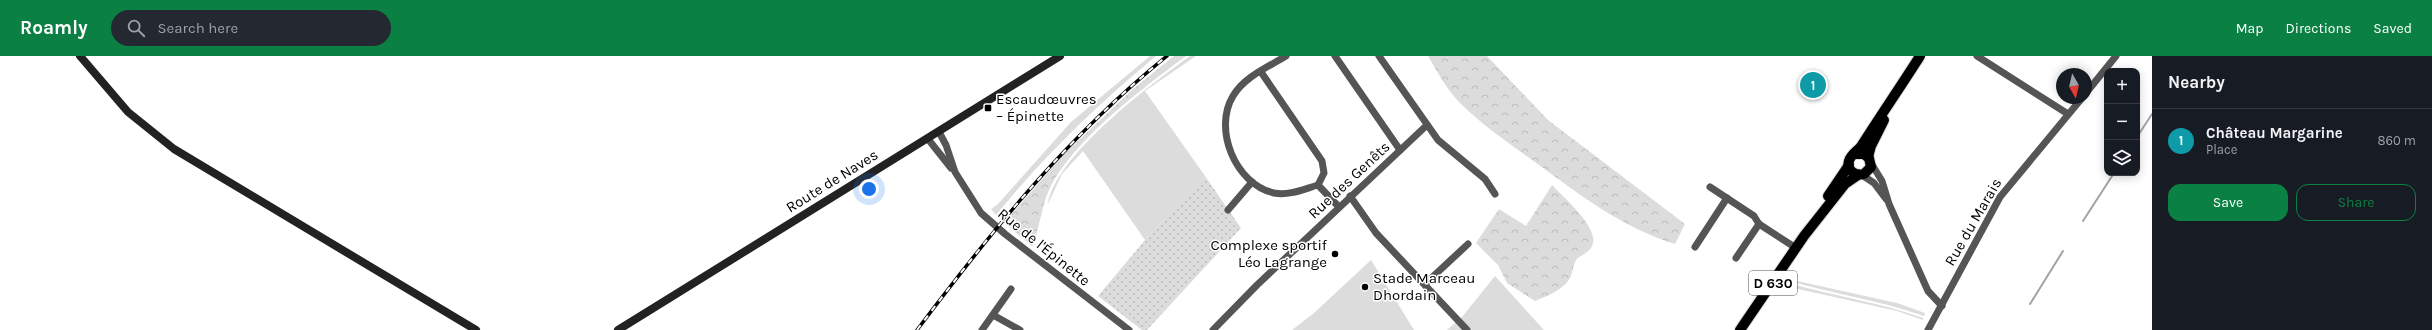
<!DOCTYPE html>
<meta charset="utf-8">
<style>
:root{--surface:#171b24;--page:#242831;--text:#f1f3f6;--muted:#9ea1a6;--line:#363941;--accent:#0b8043}
body{margin:0;font-family:Karla,sans-serif;background:var(--page);color:var(--text)}
.controls{position:absolute;right:12px;top:12px;display:grid;overflow:hidden;border-radius:8px;box-shadow:0 2px 10px #0003}
.controls button{width:36px;height:36px;display:grid;place-items:center;padding:0;border:0;border-bottom:1px solid var(--line);background:var(--surface);color:var(--text);font:20px sans-serif}
.compass{position:absolute;left:2056px;top:12px;width:36px;height:36px;border-radius:50%;background:var(--surface);box-shadow:0 2px 10px #0003;rotate:172deg}
.you{position:absolute;left:869px;top:133px;width:14px;height:14px;margin:-10px;border:3px solid #fff;border-radius:50%;background:#1a73e8;box-shadow:0 0 0 6px #1a73e833}
.badge{display:grid;place-items:center;width:26px;height:26px;border-radius:50%;background:var(--accent);color:#fff;font-size:13px;font-weight:700}
.pin{position:absolute;translate:-50% -50%;border:2px solid #fff;box-shadow:0 1px 4px #0006}
.list{margin:0;padding:0;list-style:none}
h2{display:flex;justify-content:space-between;align-items:center;height:52px;margin:0;padding:0 16px;font-size:17px}
h2 small{font-size:13px;font-weight:400;color:var(--muted)}
.list li{display:grid;grid-template-columns:26px 1fr auto;gap:12px;align-items:center;box-sizing:border-box;height:64px;padding:0 16px;border-top:1px solid var(--line)}
.list b{display:block;font-size:15px;white-space:nowrap}
.list p{margin:0;font-size:13px;white-space:nowrap;color:var(--muted)}
.list em{font-size:13px;font-style:normal;color:var(--muted)}
.actions{display:flex;gap:8px;padding:12px 16px}
.actions a{flex:1;padding:9px 0;border:1px solid var(--accent);border-radius:12px;text-align:center;font-size:14px;color:var(--accent)}
.actions .main{background:var(--accent);color:#fff}
.icon{flex:none;width:22px;height:22px;fill:none;stroke:currentColor;stroke-width:2;stroke-linecap:round;stroke-linejoin:round}
.map{position:relative;flex:none;width:2152px;height:274px;overflow:hidden}
header{display:flex;align-items:center;gap:24px;box-sizing:border-box;height:56px;padding:0 20px;background:var(--accent);color:#fff}
header strong{font-size:19px}
nav{display:flex;gap:22px;margin-inline-start:auto;font-size:14px}
.search{width:280px;height:36px;background:var(--page);display:flex;align-items:center;gap:10px;box-sizing:border-box;padding:0 14px;border-radius:22px;color:var(--muted);font-size:15px}
main{display:flex}
aside{flex:1;background:var(--surface)}
.map>svg:first-child{display:block}
.grass{fill:#dcdcdc}
.forest{fill:url(#forest-crowns)}
.garden{fill:url(#garden-dots)}
.lines{fill:none;stroke-linecap:round;stroke-linejoin:round}
.stream{stroke:#a3a3a3;stroke-width:2}
.primary-casing{stroke:#dbdbdb;stroke-width:12}
.street{stroke:#555;stroke-width:7}
.secondary{stroke:#222;stroke-width:8}
.primary{stroke:#000;stroke-width:10}
.rail-casing{stroke:#000;stroke-width:3.5}
.rail{stroke:#fff;stroke-width:2;stroke-dasharray:6;stroke-linecap:butt}
.poi-dot{fill:#000;stroke:#fff;stroke-width:1.5}
.labels{text-anchor:middle;dominant-baseline:central;stroke-width:3;stroke-linejoin:round;paint-order:stroke}
.shield{fill:#fff;stroke:#4c4c4c;stroke-width:1}
.shield-label{font-size:14px;font-weight:bold;fill:#000}
.poi-label{font-size:15px;fill:#000;stroke:#fff;text-anchor:start}
.street-label{font-size:15px;fill:#000;stroke:#fff}
</style>
<header>
<strong>Roamly</strong>
<div class="search"><svg class="icon" aria-label="search" viewBox="0 0 24 24"><circle cx="10" cy="10" r="6"/><path d="M15 15l6 6"/></svg>Search here</div>
<nav><a>Map</a><a>Directions</a><a>Saved</a></nav>
</header>
<main>
<div class="map">
<svg width="2152" height="274" viewBox="0 0 2152 274">
<defs>
<pattern id="forest-crowns" width="20" height="18" patternUnits="userSpaceOnUse"><rect width="20" height="18" fill="#dcdcdc"/><path d="M2 6a3 3 0 1 1 6 0M12 15a3 3 0 1 1 6 0" fill="none" stroke="#bbb"/></pattern>
<pattern id="garden-dots" width="8" height="8" patternUnits="userSpaceOnUse"><rect width="8" height="8" fill="#dcdcdc"/><path d="M2 2h.1M6 6h.1" fill="none" stroke="#bbb" stroke-width="1.8" stroke-linecap="round"/></pattern>
</defs>
<rect width="100%" height="100%" fill="#fff"/>
<g class="grass">
<path d="M 1150,0 L 1156,0 C 1097,49 1044,100 996,159 L 991,153 L 998,148 L 1071,66 Z"/>
<path d="M 1190,0 L 1196,0 L 1145,35 L 1205,120 L 1145,184 L 1083,95 L 1062,118 L 1048,148 C 1055,100 1151,28 1190,0 Z"/>
<path d="M 1371,204 L 1414,274 L 1292,274 L 1314,257 Z"/>
<path d="M 1495,220 L 1544,274 L 1447,274 L 1462,261 Z"/>
<path d="M 1788,223 L 1897,247 L 1925,257 L 1924,260 C 1879,244 1832,238 1787,224 Z"/>
<path d="M 1786,226 C 1831,240 1879,246 1923,262 L 1923,264 L 1897,255 L 1794,232 L 1785,227 Z"/>
</g>
<g class="forest">
<path d="M 1174,0 L 1186,0 C 1143,32 1072,85 1049,134 C 1041,152 1040,172 1032,190 L 1004,167 L 1062,100 L 1133,33 Z"/>
<path d="M 1428,0 L 1487,0 L 1548,64 L 1685,168 L 1675,188 C 1621,171 1580,139 1535,106 C 1510,88 1482,69 1461,48 C 1447,34 1438,17 1428,0 Z"/>
<path d="M 1552,129 C 1563,141 1601,173 1592,190 C 1589,197 1580,199 1576,204 C 1573,209 1573,216 1570,222 C 1563,234 1547,240 1535,245 L 1507,227 L 1498,209 L 1476,187 L 1499,153 L 1526,170 Z"/>
</g>
<path class="garden" d="M 1205,120 L 1241,172 L 1147,274 L 1142,274 L 1098,240 L 1145,184 Z"/>
<g class="lines">
<g class="stream">
<path d="M 2137,81 L 2152,58"/>
<path d="M 2083,165 L 2114,117"/>
<path d="M 2030,248 L 2063,195"/>
</g>
<defs>
<g id="primary">
<path d="M 1855,98 L 1864,98 L 1869,102 L 1871,111 L 1864,118 C 1856,120 1846,115 1849,105 C 1850,99 1859,94 1862,89 C 1881,59 1901,30 1920,0"/>
<path d="M 1868,101 L 1871,90 L 1884,64"/>
<path d="M 1828,140 L 1849,109"/>
<path d="M 1740,274 L 1804,180 L 1845,128 L 1858,119"/>
</g>
</defs>
<use href="#primary" class="primary-casing"/>
<g class="street">
<path d="M 1286,0 C 1268,11 1244,21 1233,40 C 1213,73 1235,128 1274,137 C 1289,140 1304,133 1318,129"/>
<path d="M 1335,0 L 1400,94"/>
<path d="M 1379,0 L 1438,84 L 1485,123 L 1495,138"/>
<path d="M 1977,0 L 2068,58"/>
<path d="M 1261,16 L 1322,105 L 1324,117 L 1318,129"/>
<path d="M 2086,37 L 2116,0"/>
<path d="M 939,76 L 946,89 L 955,116 L 981,157 L 1005,178 L 1129,274"/>
<path d="M 928,83 L 951,112"/>
<path d="M 1871,107 L 1882,125 L 1889,148 L 1928,235 L 1942,250"/>
<path d="M 1862,119 L 1874,127 L 1886,143"/>
<path d="M 1318,129 L 1339,151"/>
<path d="M 1710,131 L 1754,160 L 1759,168 L 1796,192"/>
<path d="M 1350,140 L 1376,177 L 1467,274"/>
<path d="M 1228,154 L 1252,126"/>
<path d="M 1695,191 L 1727,142"/>
<path d="M 1736,202 L 1759,168"/>
<path d="M 1425,228 L 1468,188"/>
<path d="M 993,259 L 1020,274"/>
<path d="M 982,274 L 1011,233"/>
<path d="M 1213,274 L 1257,229 L 1427,69"/>
<path d="M 1928,274 L 2000,141 L 2082,42"/>
</g>
<g class="secondary">
<path d="M 80,0 L 128,56 L 174,93 L 476,274"/>
<path d="M 618,274 L 1060,0"/>
</g>
<use href="#primary" class="primary"/>
<defs>
<path id="rail" d="M 917,274 C 994,172 1067,81 1167,0"/>
</defs>
<use href="#rail" class="rail-casing"/>
<use href="#rail" class="rail"/>
</g>
<g class="poi-dot">
<rect x="984" y="48" width="8" height="8" rx="2"/>
<circle cx="1335" cy="198" r="4"/>
<circle cx="1365" cy="231" r="4"/>
</g>
<g class="labels">
<rect class="shield" x="1749" y="215" width="48" height="24" rx="3"/>
<g class="shield-label">
<text x="1773" y="227">D 630</text>
</g>
<g class="poi-label">
<text x="996" y="43">Escaudœuvres<tspan x="996" dy="17">– Épinette</tspan></text>
<text x="1327" y="189" text-anchor="end">Complexe sportif<tspan x="1327" dy="17">Léo Lagrange</tspan></text>
<text x="1373" y="222">Stade Marceau<tspan x="1373" dy="17">Dhordain</tspan></text>
</g>
<g class="street-label">
<text transform="translate(1349 124) rotate(-43)">Rue des Genêts</text>
<text transform="translate(832 125) rotate(-32)">Route de Naves</text>
<text transform="translate(1973 166) rotate(-60)">Rue du Marais</text>
<text transform="translate(1044 191) rotate(39)">Rue de l'Épinette</text>
</g>
</g>
</svg>
<div class="controls">
<button>+</button>
<button>−</button>
<button><svg class="icon" aria-label="layers" viewBox="0 0 24 24"><path d="M12 4l9 5-9 5-9-5zM3 14l9 5 9-5"/></svg></button>
</div>
<svg class="compass" viewBox="-18 -18 36 36"><path d="M0-13l5 13h-10z" fill="#e53935"/><path d="M0 13l5-13h-10z" fill="#9ea1a6"/></svg>
<div class="you"></div>
<div class="pin badge" style="left:1813px;top:29px;background:#0f9aa8">1</div>
</div>
<aside>
<h2>Nearby<small></small></h2>
<ul class="list">
<li><span class="badge" style="background:#0f9aa8">1</span><div><b>Château Margarine</b><p>Place</p></div><em>860 m</em></li>
</ul>
<div class="actions"><a class="main">Save</a><a>Share</a></div>
</aside>
</main>
